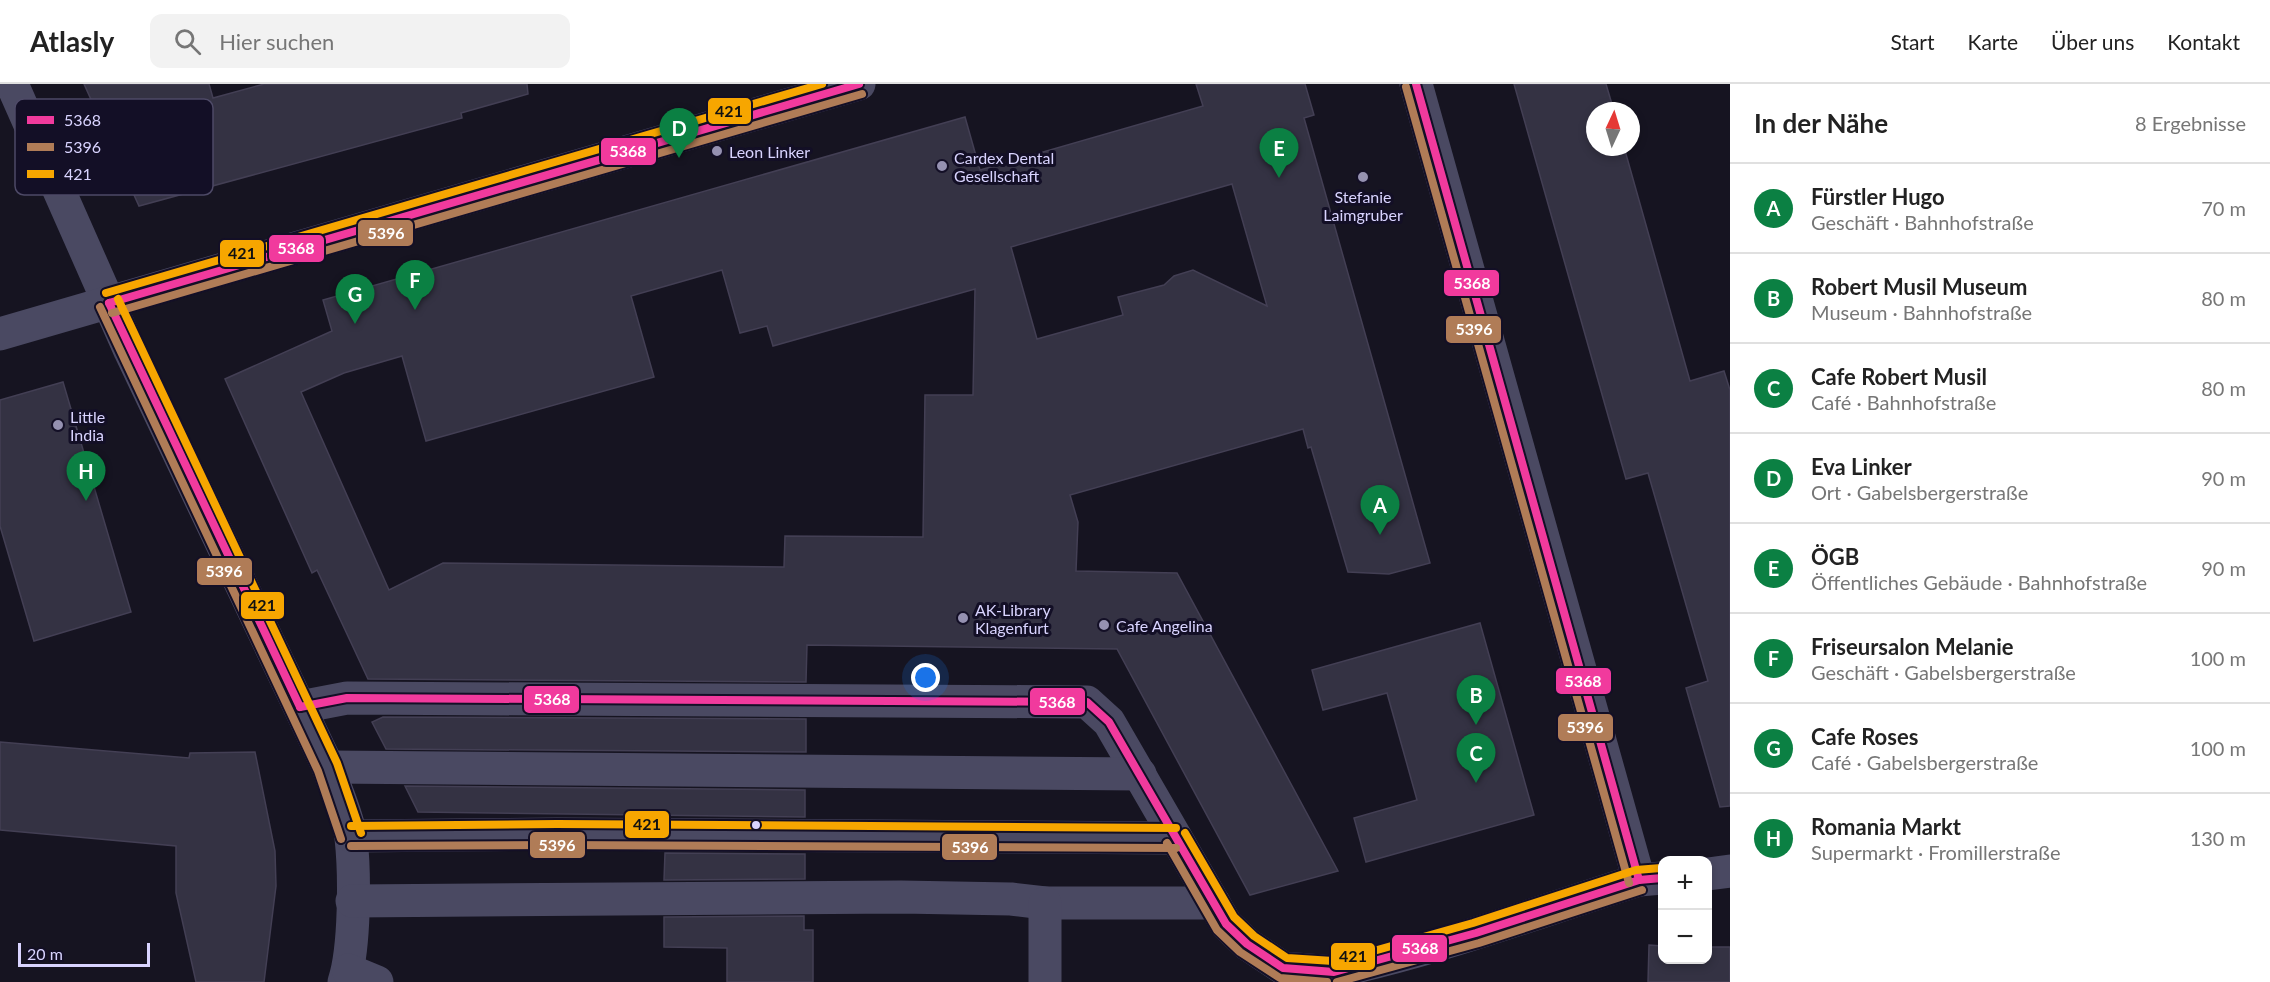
<!DOCTYPE html>
<html lang="de">
<meta charset="utf-8">
<style>
:root{--surface:#fff;--page:#f2f2f2;--text:#222;--muted:#767676;--line:#e0e0e0;--accent:#0b8043}
body{margin:0;font-family:Lato,sans-serif;background:var(--page);color:var(--text)}
.controls{position:absolute;right:18px;bottom:18px;display:grid;overflow:hidden;border-radius:12px;box-shadow:0 3px 9px #0003}
.controls button{width:54px;height:54px;display:grid;place-items:center;padding:0;border:0;border-bottom:2px solid var(--line);background:var(--surface);color:var(--text);font:30px sans-serif}
.compass{position:absolute;left:1586px;top:18px;width:54px;height:54px;border-radius:50%;background:var(--surface);box-shadow:0 3px 9px #0003;rotate:4deg}
.scale{position:absolute;left:18px;bottom:15px;width:132px;box-sizing:border-box;padding-left:6px;border:3px solid #d9d4ff;border-top:0;font-size:16px;line-height:21px;white-space:nowrap;color:#d9d4ff;-webkit-text-stroke:4px #130f26;paint-order:stroke}
.you{position:absolute;left:926px;top:594px;width:21px;height:21px;margin:-15px;border:4px solid #fff;border-radius:50%;background:#1a73e8;box-shadow:0 0 0 9px #1a73e833}
.badge{display:grid;place-items:center;width:39px;height:39px;border-radius:50%;background:var(--accent);color:#fff;font-size:20px;font-weight:700}
.pin{position:absolute;translate:-50% -50px;filter:drop-shadow(0 2px 3px #0008)}
.pin::after{content:'';position:absolute;top:32px;width:21px;height:18px;background:inherit;clip-path:polygon(0 0,100% 0,50% 100%)}
.list{margin:0;padding:0;list-style:none}
h2{display:flex;justify-content:space-between;align-items:center;height:78px;margin:0;padding:0 24px;font-size:26px}
h2 small{font-size:20px;font-weight:400;color:var(--muted)}
.list li{display:grid;grid-template-columns:39px 1fr auto;gap:18px;align-items:center;box-sizing:border-box;height:90px;padding:0 24px;border-top:2px solid var(--line)}
.list b{display:block;font-size:22px;white-space:nowrap}
.list p{margin:0;font-size:20px;white-space:nowrap;color:var(--muted)}
.list em{font-size:20px;font-style:normal;color:var(--muted)}
.icon{flex:none;width:33px;height:33px;fill:none;stroke:currentColor;stroke-width:2;stroke-linecap:round;stroke-linejoin:round}
.map{position:relative;flex:none;width:1730px;height:898px;overflow:hidden}
header{display:flex;align-items:center;gap:36px;box-sizing:border-box;height:84px;padding:0 30px;background:var(--surface);border-bottom:2px solid var(--line)}
header strong{font-size:28px}
nav{display:flex;gap:33px;margin-inline-start:auto;font-size:21px}
.search{width:420px;height:54px;background:var(--page);display:flex;align-items:center;gap:15px;box-sizing:border-box;padding:0 21px;border-radius:12px;color:var(--muted);font-size:22px}
main{display:flex}
aside{flex:1;background:var(--surface)}
.map>svg:first-child{display:block}
.building{fill:#343243;stroke:#433f54;stroke-width:1.5;fill-rule:evenodd}
.lines{fill:none;stroke-linecap:round;stroke-linejoin:round}
.minor{stroke:#4a4962;stroke-width:33}
.bus-1-casing{stroke:#130f26;stroke-width:12}
.bus-2-casing{stroke:#130f26;stroke-width:12}
.bus-3-casing{stroke:#130f26;stroke-width:12}
.bus-1{stroke:#f13a9d;stroke-width:8}
.bus-2{stroke:#b07c57;stroke-width:8}
.bus-3{stroke:#f7a600;stroke-width:8}
.poi-dot{fill:#9591b1;stroke:#130f26;stroke-width:2}
.bus-dot{fill:#d9d4ff;stroke:#130f26;stroke-width:2}
.labels{text-anchor:middle;dominant-baseline:central;stroke-width:6;stroke-linejoin:round;paint-order:stroke}
.poi-label{font-size:16px;fill:#d9d4ff;stroke:#130f26;text-anchor:start}
.key{fill:#130f26;stroke:#4e4a67;stroke-width:1.5}
.key-label{font-size:16px;fill:#d9d4ff}
.line-badge{stroke:#130f26;stroke-width:2}
.badge-label{font-size:16px;text-anchor:middle;font-weight:bold;fill:#fff}
.pale-badge-label{font-size:16px;text-anchor:middle;font-weight:bold;fill:#111}
</style>
<header>
<strong>Atlasly</strong>
<div class="search"><svg class="icon" aria-label="search" viewBox="0 0 24 24"><circle cx="10" cy="10" r="6"/><path d="M15 15l6 6"/></svg>Hier suchen</div>
<nav><a>Start</a><a>Karte</a><a>Über uns</a><a>Kontakt</a></nav>
</header>
<main>
<div class="map">
<svg width="1730" height="898" viewBox="0 0 1730 898">
<rect width="100%" height="100%" fill="#161421"/>
<g class="building">
<path d="M 84,0 L 209,0 L 213,14 L 264,0 L 527,0 L 528,10 L 461,29 L 462,34 L 139,122 Z"/>
<path d="M 1196,0 L 1305,0 L 1314,31 L 1304,34 L 1430,479 L 1389,490 L 1348,488 L 1311,363 L 1308,364 L 1303,345 L 1070,411 L 1078,438 L 1076,487 L 1177,489 L 1338,787 L 1250,811 L 1117,565 L 807,561 L 806,598 L 368,595 L 317,486 L 312,489 L 225,295 L 332,247 L 323,216 L 965,33 L 980,86 L 1203,22 ZM 1232,100 L 1267,222 L 1193,186 L 1174,192 L 1164,201 L 1118,213 L 1123,231 L 1037,255 L 1011,163 ZM 722,186 L 740,249 L 767,242 L 773,262 L 975,205 L 973,311 L 925,311 L 923,453 L 785,452 L 784,483 L 443,479 L 389,506 L 301,308 L 344,289 L 402,272 L 426,357 L 654,293 L 631,212 Z"/>
<path d="M 1514,0 L 1606,0 L 1614,27 L 1595,27 L 1595,63 L 1624,63 L 1690,297 L 1724,287 L 1730,306 L 1730,722 L 1720,723 L 1686,604 L 1708,597 L 1648,389 L 1626,395 Z"/>
<path d="M 63,298 L 131,528 L 34,557 L 0,442 L 0,316 Z"/>
<path d="M 1480,539 L 1534,731 L 1366,778 L 1354,734 L 1417,716 L 1387,609 L 1323,626 L 1312,586 Z"/>
<path d="M 383,633 L 806,635 L 806,668 L 386,665 L 372,638 Z"/>
<path d="M 0,658 L 189,674 L 190,669 L 255,668 L 275,767 L 276,802 L 264,898 L 196,898 L 176,809 L 176,762 L 0,746 Z"/>
<path d="M 405,702 L 805,706 L 805,733 L 418,728 Z"/>
<path d="M 665,769 L 805,770 L 805,795 L 664,796 Z"/>
<path d="M 804,832 L 804,846 L 813,846 L 813,898 L 727,898 L 727,864 L 664,863 L 664,833 Z"/>
<path d="M 1649,861 L 1662,862 L 1662,876 L 1707,876 L 1707,863 L 1730,863 L 1730,898 L 1648,898 Z"/>
</g>
<g class="lines">
<g class="minor">
<path d="M 12,0 L 130,267 L 328,683 C 335,705 348,731 351,754 C 355,790 355,865 344,898"/>
<path d="M 1416,0 L 1639,796"/>
<path d="M 0,250 L 859,0"/>
<path d="M 300,623 L 347,614 L 1087,618 L 1109,638 L 1226,840 L 1247,860 L 1283,884 L 1334,888"/>
<path d="M 328,683 L 1140,690"/>
<path d="M 351,752 L 557,750 L 1176,754"/>
<path d="M 1708,790 L 1730,787"/>
<path d="M 352,817 L 901,813 L 1011,815 L 1045,819 L 1214,819"/>
<path d="M 348,886 L 377,898"/>
<path d="M 1313,892 C 1424,871 1531,830 1639,796 L 1662,794"/>
<path d="M 1045,898 L 1045,819"/>
</g>
<defs>
<g id="bus-1">
<path d="M 1416,0 L 1639,796"/>
<path d="M 109,219 L 859,0"/>
<path d="M 109,219 L 300,623"/>
<path d="M 300,623 L 347,614 L 1087,618 L 1109,638 L 1226,840 L 1247,860 L 1283,884 L 1334,888 L 1476,849 L 1639,796 L 1662,794"/>
</g>
<g id="bus-2">
<path d="M 1406,3 L 1629,799"/>
<path d="M 100,223 L 318,687 L 341,755"/>
<path d="M 112,229 L 862,10"/>
<path d="M 1167,759 L 1217,846 L 1240,868 L 1280,894 L 1327,898"/>
<path d="M 351,762 L 557,761 L 1176,764"/>
<path d="M 1337,898 L 1479,859 L 1642,806"/>
</g>
<g id="bus-3">
<path d="M 106,209 L 822,0"/>
<path d="M 118,215 L 337,679 L 361,749"/>
<path d="M 351,742 L 557,740 L 1176,744"/>
<path d="M 1185,749 L 1234,833 L 1254,852 L 1287,874 L 1333,877 L 1363,870 L 1473,839 L 1636,786 L 1661,784"/>
</g>
</defs>
<use href="#bus-1" class="bus-1-casing"/>
<use href="#bus-2" class="bus-2-casing"/>
<use href="#bus-3" class="bus-3-casing"/>
<use href="#bus-1" class="bus-1"/>
<use href="#bus-2" class="bus-2"/>
<use href="#bus-3" class="bus-3"/>
</g>
<g class="poi-dot">
<circle cx="717" cy="67" r="6"/>
<circle cx="942" cy="82" r="6"/>
<circle cx="1363" cy="93" r="6"/>
<circle cx="58" cy="341" r="6"/>
<circle cx="963" cy="534" r="6"/>
<circle cx="1104" cy="541" r="6"/>
</g>
<circle class="bus-dot" cx="756" cy="741" r="5"/>
<g class="labels">
<g class="poi-label">
<text x="729" y="67">Leon Linker</text>
<text x="954" y="73">Cardex Dental<tspan x="954" dy="18">Gesellschaft</tspan></text>
<text x="1363" y="112" text-anchor="middle">Stefanie<tspan x="1363" dy="18">Laimgruber</tspan></text>
<text x="70" y="332">Little<tspan x="70" dy="18">India</tspan></text>
<text x="975" y="525">AK-Library<tspan x="975" dy="18">Klagenfurt</tspan></text>
<text x="1116" y="541">Cafe Angelina</text>
</g>
</g>
<rect x="15" y="15" width="198" height="96" rx="9" class="key"/>
<rect x="27" y="32" width="27" height="8" fill="#f13a9d"/>
<rect x="27" y="59" width="27" height="8" fill="#b07c57"/>
<rect x="27" y="86" width="27" height="8" fill="#f7a600"/>
<g class="key-label">
<text x="64" y="42">5368</text>
<text x="64" y="69">5396</text>
<text x="64" y="96">421</text>
</g>
<g class="line-badge">
<rect x="707" y="13" width="45" height="28" rx="6" fill="#f7a600"/>
<rect x="600" y="53" width="57" height="29" rx="6" fill="#f13a9d"/>
<rect x="357" y="135" width="57" height="28" rx="6" fill="#b07c57"/>
<rect x="268" y="150" width="57" height="29" rx="6" fill="#f13a9d"/>
<rect x="219" y="155" width="46" height="29" rx="6" fill="#f7a600"/>
<rect x="1443" y="185" width="57" height="28" rx="6" fill="#f13a9d"/>
<rect x="1445" y="231" width="57" height="29" rx="6" fill="#b07c57"/>
<rect x="196" y="473" width="57" height="29" rx="6" fill="#b07c57"/>
<rect x="240" y="507" width="45" height="29" rx="6" fill="#f7a600"/>
<rect x="1555" y="583" width="57" height="28" rx="6" fill="#f13a9d"/>
<rect x="523" y="601" width="57" height="29" rx="6" fill="#f13a9d"/>
<rect x="1029" y="603" width="57" height="29" rx="6" fill="#f13a9d"/>
<rect x="1557" y="629" width="57" height="29" rx="6" fill="#b07c57"/>
<rect x="624" y="726" width="46" height="29" rx="6" fill="#f7a600"/>
<rect x="529" y="747" width="57" height="28" rx="6" fill="#b07c57"/>
<rect x="941" y="749" width="57" height="28" rx="6" fill="#b07c57"/>
<rect x="1391" y="850" width="57" height="29" rx="6" fill="#f13a9d"/>
<rect x="1330" y="858" width="46" height="29" rx="6" fill="#f7a600"/>
</g>
<g class="badge-label">
<text x="628" y="73">5368</text>
<text x="386" y="155">5396</text>
<text x="296" y="170">5368</text>
<text x="1472" y="205">5368</text>
<text x="1474" y="251">5396</text>
<text x="224" y="493">5396</text>
<text x="1583" y="603">5368</text>
<text x="552" y="621">5368</text>
<text x="1057" y="624">5368</text>
<text x="1585" y="649">5396</text>
<text x="557" y="767">5396</text>
<text x="970" y="769">5396</text>
<text x="1420" y="870">5368</text>
</g>
<g class="pale-badge-label">
<text x="729" y="33">421</text>
<text x="242" y="175">421</text>
<text x="262" y="527">421</text>
<text x="647" y="746">421</text>
<text x="1353" y="878">421</text>
</g>
</svg>
<div class="controls">
<button>+</button>
<button>−</button>
</div>
<svg class="compass" viewBox="-18 -18 36 36"><path d="M0-13l5 13h-10z" fill="#e53935"/><path d="M0 13l5-13h-10z" fill="#767676"/></svg>
<div class="scale">20 m</div>
<div class="you"></div>
<div class="pin badge" style="left:1380px;top:451px">A</div>
<div class="pin badge" style="left:1476px;top:641px">B</div>
<div class="pin badge" style="left:1476px;top:699px">C</div>
<div class="pin badge" style="left:679px;top:74px">D</div>
<div class="pin badge" style="left:1279px;top:94px">E</div>
<div class="pin badge" style="left:415px;top:226px">F</div>
<div class="pin badge" style="left:355px;top:240px">G</div>
<div class="pin badge" style="left:86px;top:417px">H</div>
</div>
<aside>
<h2>In der Nähe<small>8 Ergebnisse</small></h2>
<ul class="list">
<li><span class="badge">A</span><div><b>Fürstler Hugo</b><p>Geschäft · Bahnhofstraße</p></div><em>70 m</em></li>
<li><span class="badge">B</span><div><b>Robert Musil Museum</b><p>Museum · Bahnhofstraße</p></div><em>80 m</em></li>
<li><span class="badge">C</span><div><b>Cafe Robert Musil</b><p>Café · Bahnhofstraße</p></div><em>80 m</em></li>
<li><span class="badge">D</span><div><b>Eva Linker</b><p>Ort · Gabelsbergerstraße</p></div><em>90 m</em></li>
<li><span class="badge">E</span><div><b>ÖGB</b><p>Öffentliches Gebäude · Bahnhofstraße</p></div><em>90 m</em></li>
<li><span class="badge">F</span><div><b>Friseursalon Melanie</b><p>Geschäft · Gabelsbergerstraße</p></div><em>100 m</em></li>
<li><span class="badge">G</span><div><b>Cafe Roses</b><p>Café · Gabelsbergerstraße</p></div><em>100 m</em></li>
<li><span class="badge">H</span><div><b>Romania Markt</b><p>Supermarkt · Fromillerstraße</p></div><em>130 m</em></li>
</ul>
</aside>
</main>
